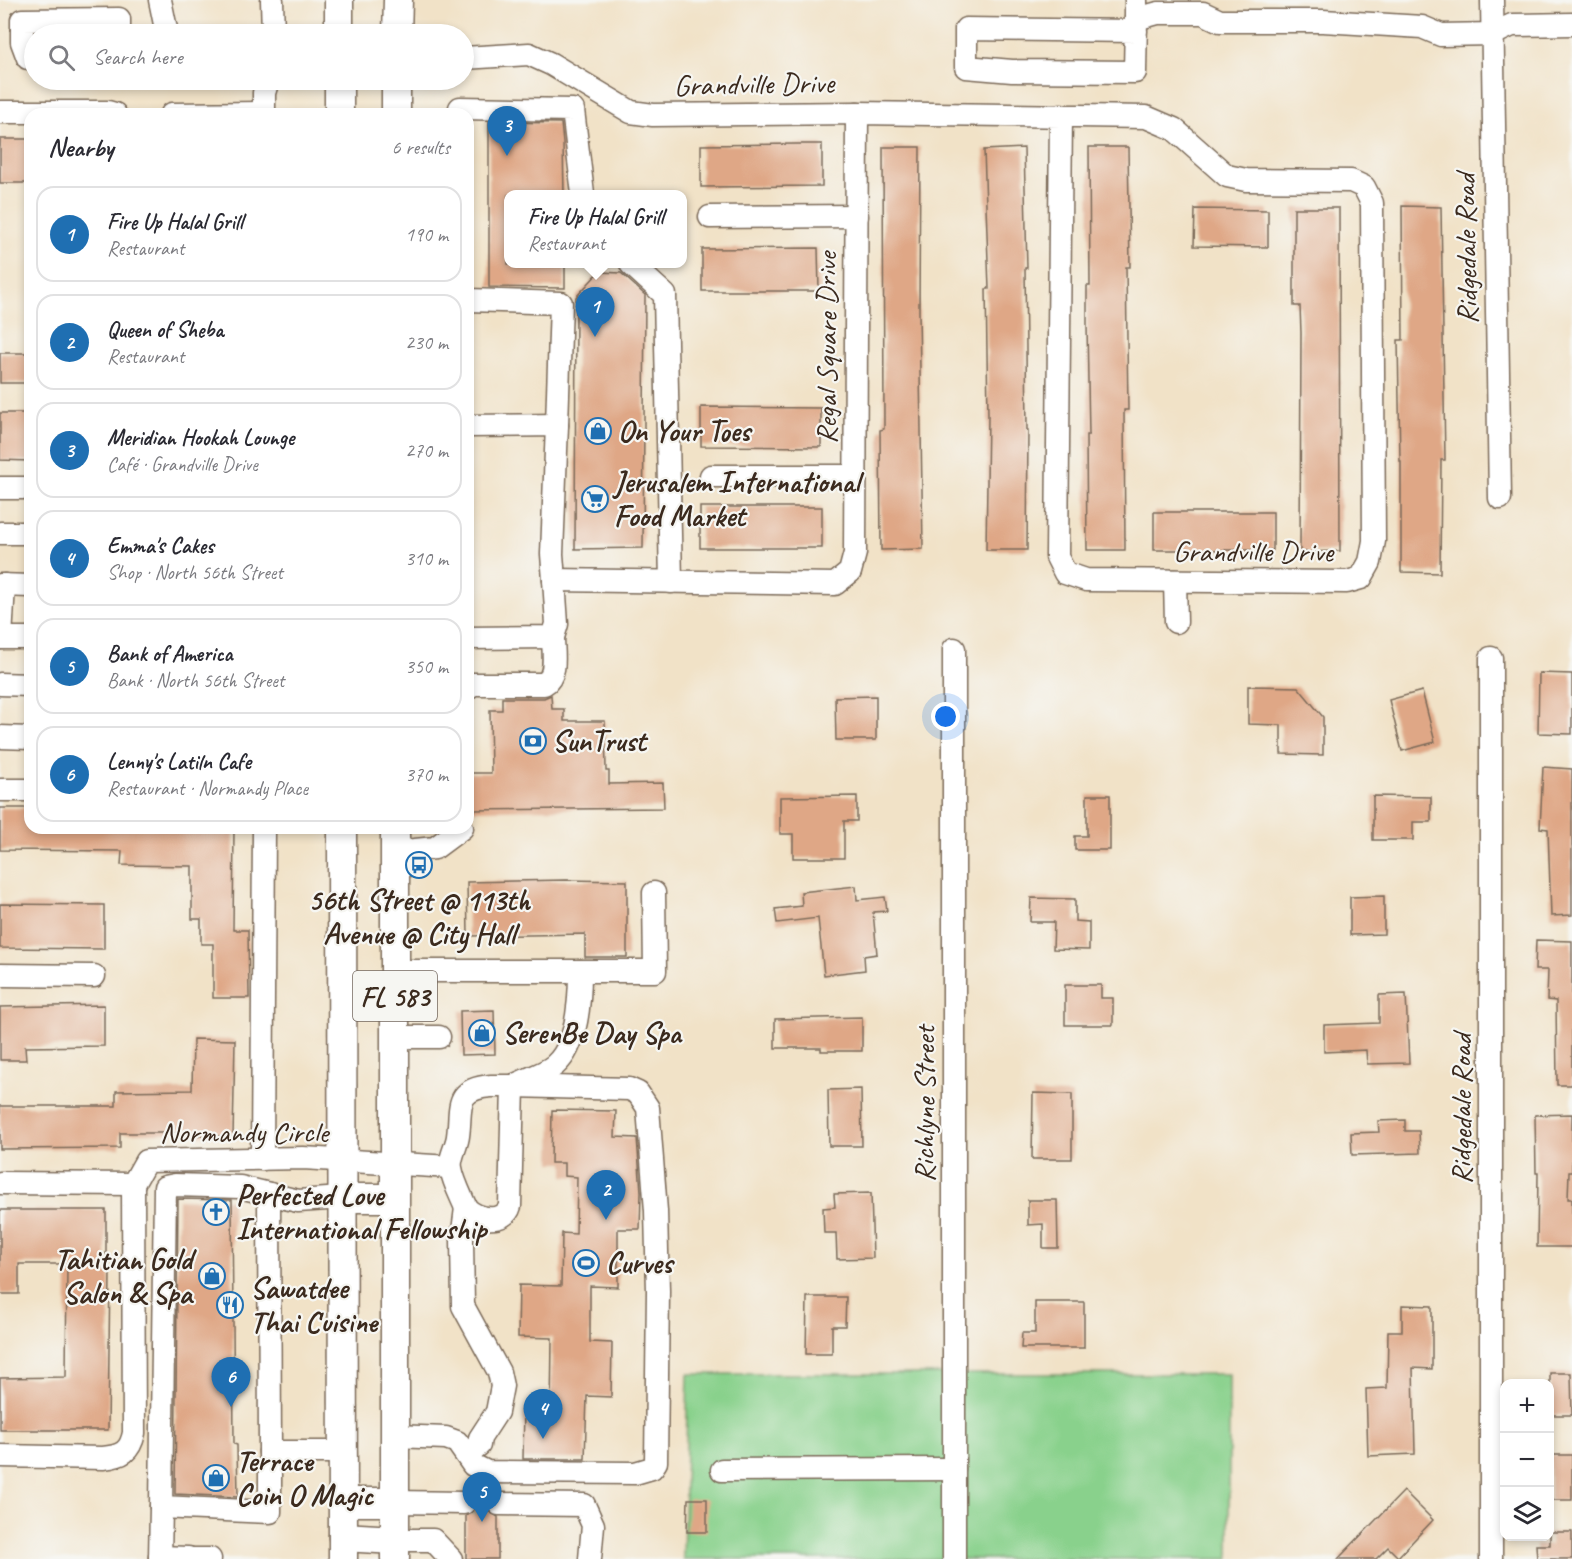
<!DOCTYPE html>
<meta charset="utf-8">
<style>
:root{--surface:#fff;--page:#f2f2f3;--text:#2b2b33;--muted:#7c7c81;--line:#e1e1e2;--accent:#1f6fb2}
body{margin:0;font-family:Caveat,sans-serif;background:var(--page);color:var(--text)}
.controls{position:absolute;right:18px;bottom:18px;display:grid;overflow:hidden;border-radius:12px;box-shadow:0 3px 9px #0003}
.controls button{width:54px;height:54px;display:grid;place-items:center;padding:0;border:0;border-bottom:2px solid var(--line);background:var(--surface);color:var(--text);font:30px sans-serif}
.you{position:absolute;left:946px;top:717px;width:21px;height:21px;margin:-15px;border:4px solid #fff;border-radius:50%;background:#1a73e8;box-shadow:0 0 0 9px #1a73e833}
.badge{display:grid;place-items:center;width:39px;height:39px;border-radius:50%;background:var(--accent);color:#fff;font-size:20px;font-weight:700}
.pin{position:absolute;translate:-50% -50px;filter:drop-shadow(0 2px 3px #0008)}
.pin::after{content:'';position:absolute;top:32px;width:21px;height:18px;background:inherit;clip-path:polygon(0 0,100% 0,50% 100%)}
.popup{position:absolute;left:504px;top:190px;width:183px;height:78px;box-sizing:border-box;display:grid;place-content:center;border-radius:12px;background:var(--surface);filter:drop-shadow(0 2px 4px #0005);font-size:20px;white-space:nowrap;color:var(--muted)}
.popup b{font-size:22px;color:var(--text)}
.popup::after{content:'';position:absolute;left:50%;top:100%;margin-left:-12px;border:12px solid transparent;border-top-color:var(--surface)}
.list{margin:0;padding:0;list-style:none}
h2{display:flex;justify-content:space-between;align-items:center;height:78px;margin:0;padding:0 24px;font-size:26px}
h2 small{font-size:20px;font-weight:400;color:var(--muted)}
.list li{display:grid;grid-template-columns:39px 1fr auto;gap:18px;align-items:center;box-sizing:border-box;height:96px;margin:0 12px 12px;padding:0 12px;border:2px solid var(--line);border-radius:18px}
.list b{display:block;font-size:22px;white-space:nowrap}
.list p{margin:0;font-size:20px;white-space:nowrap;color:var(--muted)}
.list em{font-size:20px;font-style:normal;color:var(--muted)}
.icon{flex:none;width:33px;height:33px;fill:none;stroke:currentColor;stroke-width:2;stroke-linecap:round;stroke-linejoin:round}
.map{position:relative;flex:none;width:1572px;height:1559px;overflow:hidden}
.search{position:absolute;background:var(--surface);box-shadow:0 3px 9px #0003;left:24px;top:24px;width:450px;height:66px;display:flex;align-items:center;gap:15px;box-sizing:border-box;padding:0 21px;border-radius:33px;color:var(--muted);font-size:22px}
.panel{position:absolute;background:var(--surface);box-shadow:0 3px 9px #0003;left:24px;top:108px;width:450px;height:726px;border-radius:18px}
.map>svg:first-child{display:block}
.green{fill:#89d18c;stroke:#627e55;stroke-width:1.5}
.building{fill:#dfa786}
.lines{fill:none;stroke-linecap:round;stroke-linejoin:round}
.minor-tunnel{stroke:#cdbda5;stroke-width:22;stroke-dasharray:22 11;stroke-linecap:butt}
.minor-casing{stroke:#7b6a59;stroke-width:25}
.major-casing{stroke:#7b6a59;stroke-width:31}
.minor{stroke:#fff;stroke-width:22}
.major{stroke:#fff;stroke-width:28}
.labels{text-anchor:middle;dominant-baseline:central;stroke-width:4.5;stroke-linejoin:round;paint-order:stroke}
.shield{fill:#f6f6f2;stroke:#73675e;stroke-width:1.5}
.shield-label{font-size:28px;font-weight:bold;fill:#3b2a1e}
.street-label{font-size:30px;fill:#3b2a1e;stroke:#f6f6f2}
.poi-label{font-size:30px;font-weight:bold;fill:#3b2a1e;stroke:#f6f6f2;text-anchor:start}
</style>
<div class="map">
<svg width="1572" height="1559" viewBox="0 0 1572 1559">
<rect width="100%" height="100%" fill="#f6f6f2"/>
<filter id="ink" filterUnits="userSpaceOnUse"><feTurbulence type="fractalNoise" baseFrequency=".0167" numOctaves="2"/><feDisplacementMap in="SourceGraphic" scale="12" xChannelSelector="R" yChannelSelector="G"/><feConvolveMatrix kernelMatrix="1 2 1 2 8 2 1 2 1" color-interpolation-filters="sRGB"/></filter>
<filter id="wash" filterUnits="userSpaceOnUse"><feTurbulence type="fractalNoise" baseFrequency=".008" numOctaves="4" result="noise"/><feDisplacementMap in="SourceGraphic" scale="24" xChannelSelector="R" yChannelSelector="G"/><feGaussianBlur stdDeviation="1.35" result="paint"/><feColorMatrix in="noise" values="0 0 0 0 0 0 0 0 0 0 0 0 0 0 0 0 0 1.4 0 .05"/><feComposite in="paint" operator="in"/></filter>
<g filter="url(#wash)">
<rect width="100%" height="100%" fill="#f1e2c7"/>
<path class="green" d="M 688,1374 L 1229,1374 L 1229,1559 L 683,1559 Z"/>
<g id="blocks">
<g class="building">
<path d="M 489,122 L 561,123 L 563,143 L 564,195 L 508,195 L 508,264 L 565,264 L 565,288 L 489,287 Z"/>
<rect x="0" y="139" width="30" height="44"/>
<path d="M 797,144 L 822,144 L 822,186 L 701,187 L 701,145 Z"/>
<path d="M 883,147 L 920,147 L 919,312 L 923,549 L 881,550 L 880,430 L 884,429 Z"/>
<path d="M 1089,147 L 1128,147 L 1130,267 L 1126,267 L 1128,410 L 1124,410 L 1125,550 L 1087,550 L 1086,435 L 1089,435 L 1087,325 L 1087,286 L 1090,286 Z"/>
<path d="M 1024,148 L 1027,268 L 1025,268 L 1027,430 L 1028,430 L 1027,550 L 986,550 L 988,416 L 986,289 L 989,289 L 984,150 Z"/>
<path d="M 1402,206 L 1441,207 L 1445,460 L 1441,460 L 1440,573 L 1401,572 L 1401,461 L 1400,461 L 1398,340 L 1403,340 Z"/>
<path d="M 1294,208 L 1339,208 L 1340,551 L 1300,552 L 1301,333 L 1300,306 L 1294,306 Z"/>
<path d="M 1195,209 L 1268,210 L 1268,247 L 1194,246 Z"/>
<path d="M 818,248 L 819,291 L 702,291 L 702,249 Z"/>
<path d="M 599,272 L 621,273 L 645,295 L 643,548 L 575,549 L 576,297 Z"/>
<rect x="0" y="353" width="30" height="30"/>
<path d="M 701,407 L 821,408 L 821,447 L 701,446 Z"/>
<path d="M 0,413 L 30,413 L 30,461 L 0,460 Z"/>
<rect x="700" y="507" width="122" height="41"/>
<rect x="1154" y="512" width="119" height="38"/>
<path d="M 1539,673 L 1572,674 L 1572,734 L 1538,733 Z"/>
<path d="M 1248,686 L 1298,687 L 1323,717 L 1323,755 L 1281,754 L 1281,725 L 1248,724 Z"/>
<path d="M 1422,691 L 1435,742 L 1402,751 L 1389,700 Z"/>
<path d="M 551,695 L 552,709 L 564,709 L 564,721 L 605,721 L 606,771 L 609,771 L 609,784 L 663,783 L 664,808 L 468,810 L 468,773 L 491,773 L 490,710 L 502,710 L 502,698 L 544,698 Z"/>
<path d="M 876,696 L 876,740 L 836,740 L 835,697 Z"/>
<path d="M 1543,767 L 1572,769 L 1572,915 L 1551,916 L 1548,829 L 1540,828 Z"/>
<path d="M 1087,795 L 1110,795 L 1110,850 L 1075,850 L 1075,836 L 1087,836 Z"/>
<path d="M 857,796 L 857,821 L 844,821 L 844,858 L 793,858 L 793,834 L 780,834 L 780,797 Z"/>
<path d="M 1373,796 L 1431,797 L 1431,822 L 1413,822 L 1413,840 L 1373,840 Z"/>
<path d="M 0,808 L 30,808 L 30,828 L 234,828 L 233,930 L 248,930 L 249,998 L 213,998 L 213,944 L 201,944 L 201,919 L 192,919 L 192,866 L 121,865 L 122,851 L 0,850 Z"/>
<path d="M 566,880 L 627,881 L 627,957 L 585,957 L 585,934 L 468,936 L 467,882 Z"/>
<path d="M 856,886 L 857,900 L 885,897 L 887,911 L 873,912 L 877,954 L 864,956 L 865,970 L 824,975 L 818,918 L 777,923 L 775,909 L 802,906 L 801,892 Z"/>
<path d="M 1384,896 L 1384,934 L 1350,935 L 1350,897 Z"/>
<path d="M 1031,898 L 1075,899 L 1075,921 L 1089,922 L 1089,950 L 1053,949 L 1054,922 L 1030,922 Z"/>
<path d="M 0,904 L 104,905 L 104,949 L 0,948 Z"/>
<path d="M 1536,940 L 1572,941 L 1572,1085 L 1557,1085 L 1556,1001 L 1547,1000 L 1548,970 L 1535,970 Z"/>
<path d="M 1065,985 L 1101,985 L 1101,998 L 1113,998 L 1113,1025 L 1065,1025 Z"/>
<path d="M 1406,994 L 1409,1063 L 1367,1064 L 1366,1050 L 1324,1052 L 1324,1025 L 1379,1023 L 1379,995 Z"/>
<path d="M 104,1005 L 104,1046 L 25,1047 L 26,1060 L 0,1060 L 0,1007 Z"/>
<path d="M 494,1010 L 495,1054 L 461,1055 L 460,1011 Z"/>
<path d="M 862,1017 L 862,1051 L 821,1051 L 821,1048 L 775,1048 L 775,1019 Z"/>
<path d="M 193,1039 L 235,1040 L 233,1137 L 192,1135 L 192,1133 L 120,1133 L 120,1148 L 0,1149 L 0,1106 L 116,1106 L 116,1091 L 192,1090 Z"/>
<path d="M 861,1089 L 862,1146 L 829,1146 L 828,1090 Z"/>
<path d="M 1033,1093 L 1072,1094 L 1072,1159 L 1032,1159 Z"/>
<path d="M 552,1110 L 616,1111 L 615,1137 L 637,1138 L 641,1192 L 640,1229 L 618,1229 L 618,1287 L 590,1286 L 590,1342 L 612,1343 L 611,1397 L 587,1396 L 585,1459 L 523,1459 L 524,1410 L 551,1411 L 552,1338 L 518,1337 L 519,1285 L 561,1286 L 562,1233 L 576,1234 L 577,1177 L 564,1176 L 564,1163 L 551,1163 Z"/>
<path d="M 1572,1114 L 1572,1172 L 1569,1172 L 1568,1199 L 1572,1199 L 1572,1247 L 1537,1247 L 1538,1173 L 1536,1173 L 1535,1115 Z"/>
<path d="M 1405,1120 L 1405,1131 L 1419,1131 L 1420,1153 L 1352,1155 L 1351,1133 L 1379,1132 L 1378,1121 Z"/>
<path d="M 871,1193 L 873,1258 L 837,1259 L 836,1233 L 824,1233 L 823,1208 L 835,1207 L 834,1194 Z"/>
<path d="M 178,1199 L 232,1200 L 234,1444 L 237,1445 L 238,1497 L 175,1494 Z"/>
<path d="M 1028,1200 L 1057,1200 L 1058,1248 L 1043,1248 L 1043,1224 L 1028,1225 Z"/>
<path d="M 0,1210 L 106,1210 L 106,1271 L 110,1271 L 108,1430 L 0,1430 L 0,1378 L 66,1377 L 67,1264 L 19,1264 L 19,1294 L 0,1294 Z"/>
<path d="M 807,1297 L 846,1297 L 845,1326 L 832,1326 L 832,1354 L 806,1354 Z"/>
<path d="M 1035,1302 L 1084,1302 L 1084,1348 L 1021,1348 L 1022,1333 L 1035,1333 Z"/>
<path d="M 1402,1305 L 1432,1306 L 1432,1369 L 1413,1368 L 1415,1454 L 1368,1456 L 1366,1389 L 1387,1388 L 1388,1331 L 1402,1331 Z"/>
<path d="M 1550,1373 L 1571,1373 L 1572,1415 L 1550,1415 Z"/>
<rect x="1550" y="1455" width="22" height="45"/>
<path d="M 1404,1491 L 1433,1520 L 1398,1557 L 1388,1547 L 1376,1559 L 1338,1559 Z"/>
<path d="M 472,1492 L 492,1492 L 487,1498 L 486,1504 L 488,1511 L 498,1517 L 498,1559 L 466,1559 L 466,1516 L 475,1510 L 477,1504 L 476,1497 Z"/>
<path d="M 688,1499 L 707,1499 L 707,1532 L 687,1532 Z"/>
<path d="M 1550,1532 L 1572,1532 L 1572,1559 L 1537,1559 L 1536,1545 L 1550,1545 Z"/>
</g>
</g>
</g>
<g filter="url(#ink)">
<use href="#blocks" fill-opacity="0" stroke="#7b6a59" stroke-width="1.5"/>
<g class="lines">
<path class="minor-tunnel" d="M 464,1503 L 499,1504"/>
<defs>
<g id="minor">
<path d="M 160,0 L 167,34"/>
<path d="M 272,0 L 273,34"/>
<path d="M 1136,0 L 1136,19 L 1158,13 L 1203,13 L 1220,21 L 1323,21 L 1422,27 L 1441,35 L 1493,34 L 1512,25 L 1572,24"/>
<path d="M 1492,0 L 1500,498"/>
<path d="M 1136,19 L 1135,72 L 1012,71 L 966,67 L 966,29 L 1136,31"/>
<path d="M 34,58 L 28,58 L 22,42 L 22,20 L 119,19 L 119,34"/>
<path d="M 464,58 L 529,54 L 551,64 L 631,112 L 653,115 L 857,113 L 1146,117 L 1174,129 L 1227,176 L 1246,180 L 1351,181 L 1364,187 L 1372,203 L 1374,541 L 1370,562 L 1361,578 L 1347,582 L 1086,580 L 1065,573 L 1057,557 L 1061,115"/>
<path d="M 0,112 L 108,112 L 115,114"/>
<path d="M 172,114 L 264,113"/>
<path d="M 264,114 L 264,93 L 268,80"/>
<path d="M 460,114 L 460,108 L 573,110 L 583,194"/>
<path d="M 710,217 L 857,216"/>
<path d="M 631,264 L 665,295 L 671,582"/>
<path d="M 468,300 L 561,303 L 557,425"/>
<path d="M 468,426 L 557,425 L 552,554 L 554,580"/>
<path d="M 711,476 L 856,476"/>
<path d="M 0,488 L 30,488"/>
<path d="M 0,533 L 30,533"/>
<path d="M 1175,581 L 1176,622"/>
<path d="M 0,585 L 30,586"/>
<path d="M 0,638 L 30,638"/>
<path d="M 1,638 L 4,585"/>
<path d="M 468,638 L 553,637 L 557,624 L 554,580 L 835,584 L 850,572 L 855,553 L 857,113"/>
<path d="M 954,649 L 954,1559"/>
<path d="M 1491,658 L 1491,1559"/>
<path d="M 0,684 L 30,685"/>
<path d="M 468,688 L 472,684 L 544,684 C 558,676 553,652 553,637"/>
<path d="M 0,737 L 30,738"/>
<path d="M 0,790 L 30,790"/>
<path d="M 395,852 L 435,848 L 462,828"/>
<path d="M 395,971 L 655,971 L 654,893"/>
<path d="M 0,975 L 94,976"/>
<path d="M 395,1037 L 439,1037"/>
<path d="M 517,1084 C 529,1078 546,1073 555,1065 C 578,1045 580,999 580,971"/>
<path d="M 491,1086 L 513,1086 L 510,1206 C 505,1224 477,1220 466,1208 C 461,1196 453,1181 451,1168 C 449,1158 457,1146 458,1136 C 462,1108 453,1089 491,1086 Z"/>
<path d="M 262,1159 L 264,828"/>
<path d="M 0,1183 L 133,1184 L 146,1161 L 303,1158 L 450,1167"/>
<path d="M 269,1194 L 270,1452"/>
<path d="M 342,1198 L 298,1201 L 240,1187 L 175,1185 L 165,1187 L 161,1507 L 270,1512 L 270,1452 L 343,1452"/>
<path d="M 466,1208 L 462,1239 L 463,1306 L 499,1372 L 502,1386 L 497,1412 L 480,1438 L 479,1445 L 467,1454"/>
<path d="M 395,1436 L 446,1438 L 457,1442 L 473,1465 L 487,1472 L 635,1473 L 652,1468 L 656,1462 L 658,1291 L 656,1211 L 648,1108 L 638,1093 L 629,1089 L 513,1086"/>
<path d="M 0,1456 L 103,1458 C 122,1456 130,1452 134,1433 L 133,1184"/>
<path d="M 722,1470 L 954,1469"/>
<path d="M 395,1502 L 464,1503"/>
<path d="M 499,1504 L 584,1505 L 593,1525 L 590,1559"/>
<path d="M 395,1540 L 433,1540 L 451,1559"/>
<path d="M 160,1557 L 188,1558"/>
<path d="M 160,1559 L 161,1507"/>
<path d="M 188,1559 L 210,1559"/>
</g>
<g id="major">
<path d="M 339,0 L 339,34"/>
<path d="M 397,34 L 398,0"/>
<path d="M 339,80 L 339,114"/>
<path d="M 396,114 L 396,80"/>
<path d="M 342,828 L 343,1559"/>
<path d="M 395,828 L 395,1559"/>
<path d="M 342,1198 L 394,1198"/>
<path d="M 343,1502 L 395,1502"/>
<path d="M 343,1537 L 395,1540"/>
</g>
</defs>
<use href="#minor" class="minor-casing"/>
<use href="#major" class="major-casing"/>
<use href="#minor" class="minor"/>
<use href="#major" class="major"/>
</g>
</g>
<defs>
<symbol id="shop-ring" viewBox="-11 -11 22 22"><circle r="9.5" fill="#f6f6f2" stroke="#1f6fb2" stroke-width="1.5"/><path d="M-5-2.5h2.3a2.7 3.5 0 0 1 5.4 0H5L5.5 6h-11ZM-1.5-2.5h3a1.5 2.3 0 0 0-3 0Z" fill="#1f6fb2"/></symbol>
<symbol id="supermarket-ring" viewBox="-11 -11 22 22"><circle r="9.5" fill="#f6f6f2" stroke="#1f6fb2" stroke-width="1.5"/><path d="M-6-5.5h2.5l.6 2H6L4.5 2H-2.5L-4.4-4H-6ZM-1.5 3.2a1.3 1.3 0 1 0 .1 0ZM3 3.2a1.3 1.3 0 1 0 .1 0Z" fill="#1f6fb2"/></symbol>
<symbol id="bank-ring" viewBox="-11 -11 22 22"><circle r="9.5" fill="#f6f6f2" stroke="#1f6fb2" stroke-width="1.5"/><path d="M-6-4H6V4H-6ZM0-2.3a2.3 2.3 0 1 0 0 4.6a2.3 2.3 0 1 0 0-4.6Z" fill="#1f6fb2"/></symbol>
<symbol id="bus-ring" viewBox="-11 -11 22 22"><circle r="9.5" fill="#f6f6f2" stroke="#1f6fb2" stroke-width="1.5"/><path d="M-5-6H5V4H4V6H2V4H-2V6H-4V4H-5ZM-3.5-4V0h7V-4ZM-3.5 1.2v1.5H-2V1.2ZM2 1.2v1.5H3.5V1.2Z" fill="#1f6fb2"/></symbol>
<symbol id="church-ring" viewBox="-11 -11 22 22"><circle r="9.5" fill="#f6f6f2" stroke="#1f6fb2" stroke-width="1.5"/><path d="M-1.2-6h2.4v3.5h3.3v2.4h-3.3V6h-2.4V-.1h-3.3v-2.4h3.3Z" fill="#1f6fb2"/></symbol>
<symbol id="stadium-ring" viewBox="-11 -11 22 22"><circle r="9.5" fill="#f6f6f2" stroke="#1f6fb2" stroke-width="1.5"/><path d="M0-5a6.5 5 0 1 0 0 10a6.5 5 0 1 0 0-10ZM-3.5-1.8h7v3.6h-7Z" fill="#1f6fb2"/></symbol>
<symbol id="restaurant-ring" viewBox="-11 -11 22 22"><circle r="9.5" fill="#f6f6f2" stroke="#1f6fb2" stroke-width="1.5"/><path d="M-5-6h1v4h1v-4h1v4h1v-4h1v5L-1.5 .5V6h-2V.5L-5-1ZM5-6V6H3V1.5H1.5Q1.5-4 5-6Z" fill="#1f6fb2"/></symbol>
</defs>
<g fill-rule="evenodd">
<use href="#shop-ring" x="583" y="416" width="30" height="30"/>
<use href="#supermarket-ring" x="580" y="484" width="30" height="30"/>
<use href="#bank-ring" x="518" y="726" width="30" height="30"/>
<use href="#bus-ring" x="404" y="850" width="30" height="30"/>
<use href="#shop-ring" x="467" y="1018" width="30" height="30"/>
<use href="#church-ring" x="201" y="1197" width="30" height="30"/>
<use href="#stadium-ring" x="571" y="1248" width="30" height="30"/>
<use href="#shop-ring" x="197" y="1261" width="30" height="30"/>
<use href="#restaurant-ring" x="215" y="1290" width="30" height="30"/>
<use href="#shop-ring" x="201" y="1463" width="30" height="30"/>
</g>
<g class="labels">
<rect class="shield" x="353" y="971" width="84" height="50" rx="4.5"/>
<g class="shield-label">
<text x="395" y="996">FL 583</text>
</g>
<g class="street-label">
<text transform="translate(754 84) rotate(-1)">Grandville Drive</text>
<text transform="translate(1466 249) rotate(-91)">Ridgedale Road</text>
<text transform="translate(826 348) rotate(-90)">Regal Square Drive</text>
<text x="1253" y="551">Grandville Drive</text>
<text transform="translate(924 1104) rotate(-90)">Richlyne Street</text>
<text transform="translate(1461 1109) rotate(-90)">Ridgedale Road</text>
<text x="244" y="1132">Normandy Circle</text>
</g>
<g class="poi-label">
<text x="618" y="431">On Your Toes</text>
<text x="614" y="482">Jerusalem International<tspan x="614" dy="34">Food Market</tspan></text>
<text x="552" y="741">SunTrust</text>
<text x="419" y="900" text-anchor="middle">56th Street @ 113th<tspan x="419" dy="34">Avenue @ City Hall</tspan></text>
<text x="502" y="1033">SerenBe Day Spa</text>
<text x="236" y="1195">Perfected Love<tspan x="236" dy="34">International Fellowship</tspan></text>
<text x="192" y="1259" text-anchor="end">Tahitian Gold<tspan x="192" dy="34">Salon &amp; Spa</tspan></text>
<text x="606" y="1263">Curves</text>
<text x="250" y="1288">Sawatdee<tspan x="250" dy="34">Thai Cuisine</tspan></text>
<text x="236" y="1461">Terrace<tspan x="236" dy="34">Coin O Magic</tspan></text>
</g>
</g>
</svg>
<div class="controls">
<button>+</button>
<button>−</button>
<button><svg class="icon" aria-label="layers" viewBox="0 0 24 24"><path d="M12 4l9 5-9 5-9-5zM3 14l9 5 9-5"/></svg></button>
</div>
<div class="you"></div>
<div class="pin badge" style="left:595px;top:337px">1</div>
<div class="popup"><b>Fire Up Halal Grill</b>Restaurant</div>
<div class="pin badge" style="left:606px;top:1220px">2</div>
<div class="pin badge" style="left:507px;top:156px">3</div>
<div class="pin badge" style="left:543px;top:1439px">4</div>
<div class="pin badge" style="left:482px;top:1522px">5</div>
<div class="pin badge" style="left:231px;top:1407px">6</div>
<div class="search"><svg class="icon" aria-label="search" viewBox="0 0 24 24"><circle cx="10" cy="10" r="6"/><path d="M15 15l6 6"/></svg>Search here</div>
<section class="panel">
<h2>Nearby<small>6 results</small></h2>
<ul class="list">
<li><span class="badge">1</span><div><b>Fire Up Halal Grill</b><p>Restaurant</p></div><em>190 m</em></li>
<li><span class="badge">2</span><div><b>Queen of Sheba</b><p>Restaurant</p></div><em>230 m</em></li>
<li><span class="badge">3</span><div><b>Meridian Hookah Lounge</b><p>Café · Grandville Drive</p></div><em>270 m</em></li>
<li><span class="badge">4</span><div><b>Emma's Cakes</b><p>Shop · North 56th Street</p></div><em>310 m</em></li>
<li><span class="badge">5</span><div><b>Bank of America</b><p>Bank · North 56th Street</p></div><em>350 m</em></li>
<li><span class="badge">6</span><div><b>Lenny's Latiln Cafe</b><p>Restaurant · Normandy Place</p></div><em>370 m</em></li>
</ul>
</section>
</div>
